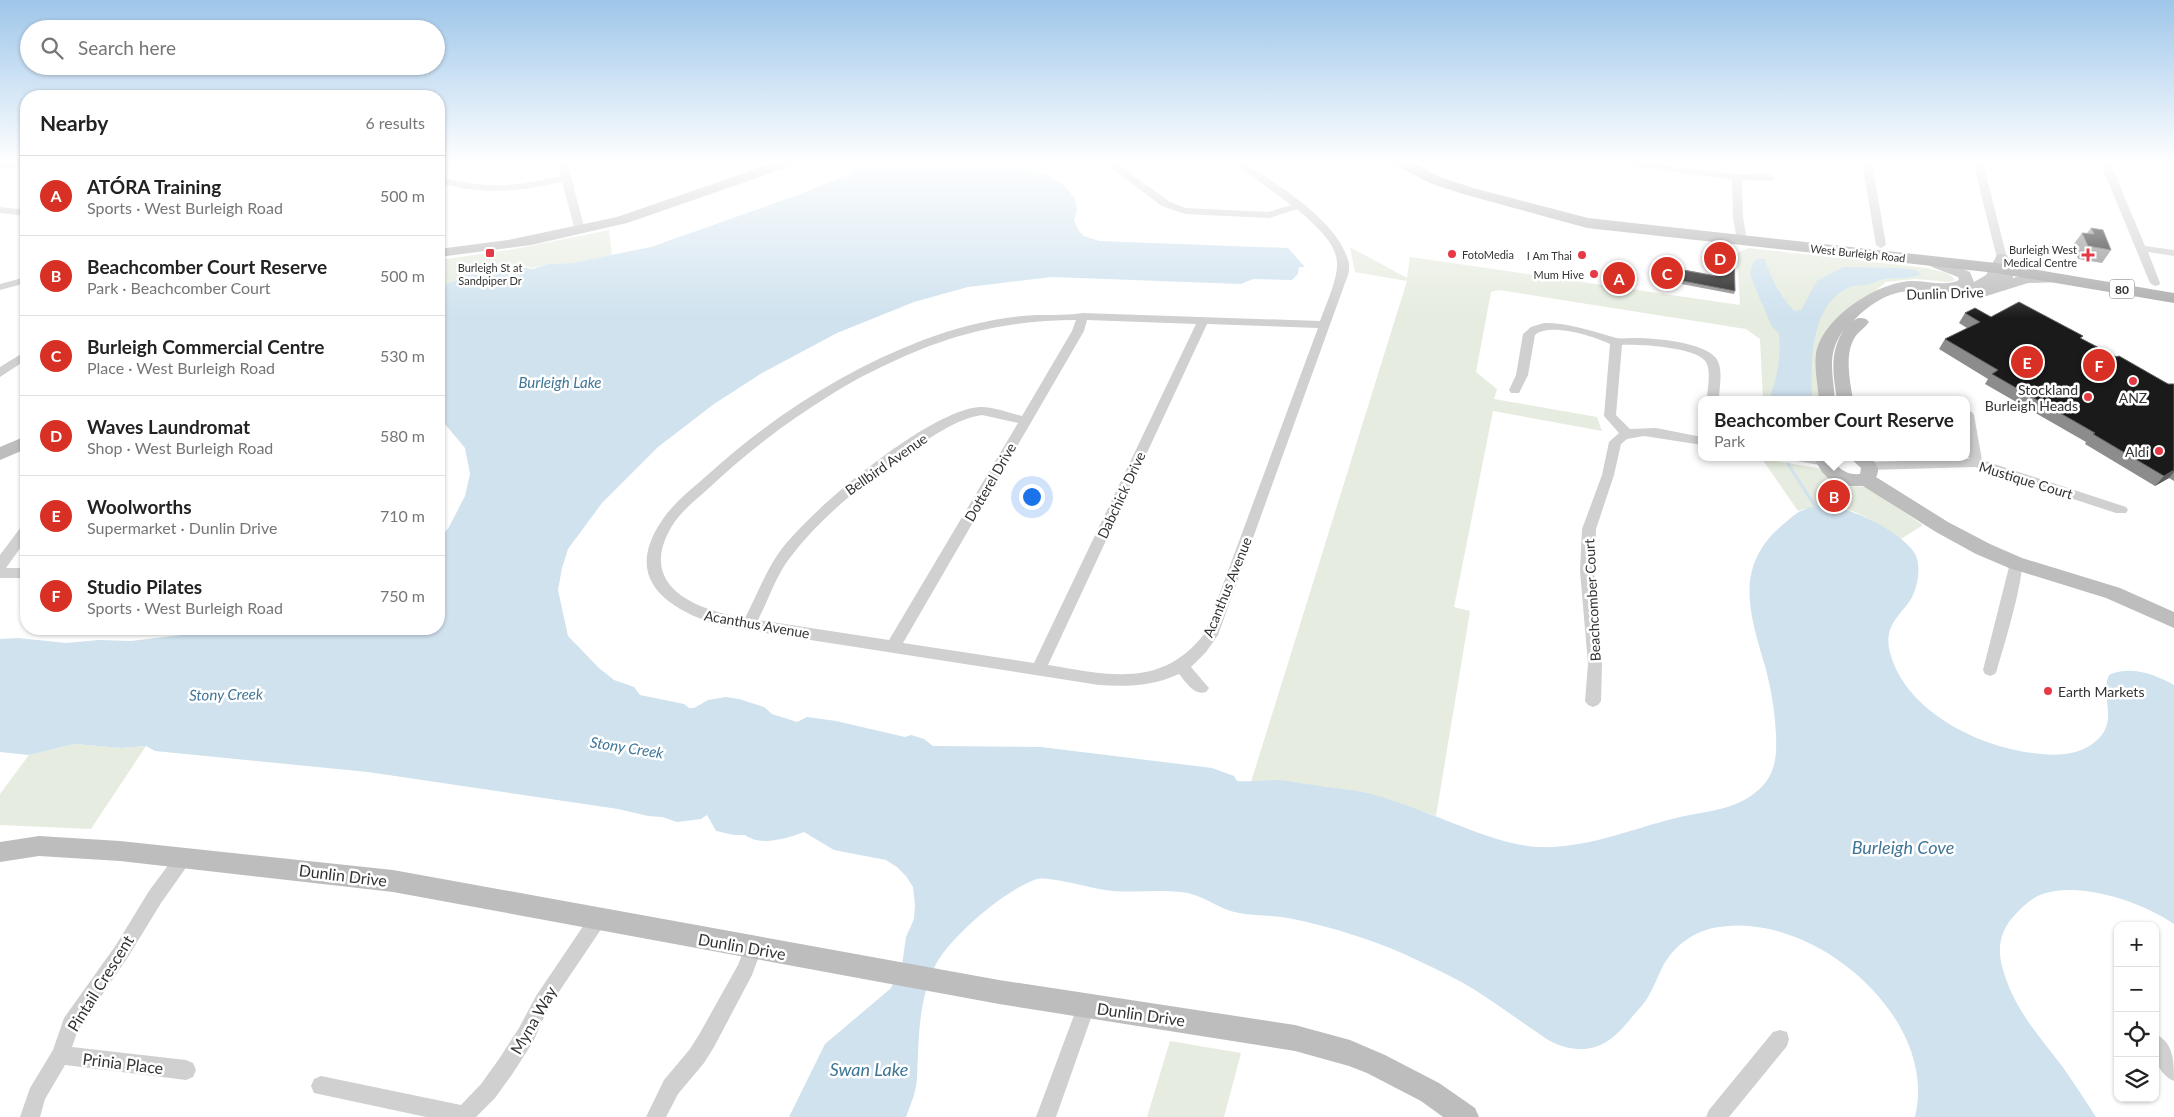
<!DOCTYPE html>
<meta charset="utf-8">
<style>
:root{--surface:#fff;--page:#f6f6f6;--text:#222;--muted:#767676;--line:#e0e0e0;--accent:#d93025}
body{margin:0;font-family:Lato,sans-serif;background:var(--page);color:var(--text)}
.controls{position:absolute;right:15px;bottom:15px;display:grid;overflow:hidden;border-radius:10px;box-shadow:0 1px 4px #0004}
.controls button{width:45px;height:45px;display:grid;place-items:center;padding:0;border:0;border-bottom:1px solid var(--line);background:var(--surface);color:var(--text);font:25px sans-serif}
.you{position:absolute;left:1031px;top:496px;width:18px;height:18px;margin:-12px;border:4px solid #fff;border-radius:50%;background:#1a73e8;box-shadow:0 0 0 8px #1a73e833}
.badge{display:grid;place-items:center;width:32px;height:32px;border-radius:50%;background:var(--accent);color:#fff;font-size:16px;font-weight:700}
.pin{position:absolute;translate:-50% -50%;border:2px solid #fff;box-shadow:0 1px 5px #0006}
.popup{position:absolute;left:1698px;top:396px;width:272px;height:65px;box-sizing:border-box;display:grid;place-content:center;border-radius:10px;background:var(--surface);filter:drop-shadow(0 1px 4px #0005);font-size:16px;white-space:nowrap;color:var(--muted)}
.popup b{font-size:19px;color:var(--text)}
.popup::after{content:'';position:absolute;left:50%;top:100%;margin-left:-10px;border:10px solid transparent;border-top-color:var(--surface)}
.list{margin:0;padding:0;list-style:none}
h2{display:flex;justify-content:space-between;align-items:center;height:65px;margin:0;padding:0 20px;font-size:21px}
h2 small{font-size:16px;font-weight:400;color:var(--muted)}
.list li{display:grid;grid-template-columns:32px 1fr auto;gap:15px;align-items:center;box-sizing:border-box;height:80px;padding:0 20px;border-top:1px solid var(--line)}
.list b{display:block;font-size:19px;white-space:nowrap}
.list p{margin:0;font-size:16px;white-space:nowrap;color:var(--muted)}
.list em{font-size:16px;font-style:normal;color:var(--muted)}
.icon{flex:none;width:28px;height:28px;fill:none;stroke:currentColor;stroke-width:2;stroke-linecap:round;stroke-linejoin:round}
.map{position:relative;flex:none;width:2174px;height:1117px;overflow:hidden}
.search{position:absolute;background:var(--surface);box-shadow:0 1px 4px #0004;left:20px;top:20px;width:425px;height:55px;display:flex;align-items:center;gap:12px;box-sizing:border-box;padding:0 18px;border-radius:28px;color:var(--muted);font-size:19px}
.panel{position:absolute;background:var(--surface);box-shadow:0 1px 4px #0004;left:20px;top:90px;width:425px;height:545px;border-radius:20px}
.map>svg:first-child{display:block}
.green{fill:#e6ecdf}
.water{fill:#cfe2ee}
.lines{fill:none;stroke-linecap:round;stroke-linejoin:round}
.stream{stroke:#cfe2ee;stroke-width:3}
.street{fill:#d0d0d0;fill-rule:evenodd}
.secondary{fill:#bdbdbd;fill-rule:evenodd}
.primary{fill:#ababab;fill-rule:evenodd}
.wall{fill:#8c8c8c}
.shaded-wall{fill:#5f5f5f}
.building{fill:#1a1a1a;stroke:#5f5f5f}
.poi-dot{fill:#e63946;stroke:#fff;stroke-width:2}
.labels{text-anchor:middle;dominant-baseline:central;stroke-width:5;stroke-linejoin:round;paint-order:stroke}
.far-poi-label{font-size:11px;fill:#333;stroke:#fff;text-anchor:end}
.far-street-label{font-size:11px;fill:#333;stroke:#fff}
.shield{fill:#fff;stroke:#707070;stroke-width:1}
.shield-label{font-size:12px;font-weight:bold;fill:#333}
.street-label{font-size:14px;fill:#333;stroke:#fff}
.poi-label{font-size:14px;fill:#333;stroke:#fff;text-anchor:end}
.water-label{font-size:15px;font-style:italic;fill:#3f7597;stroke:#fff}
.near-street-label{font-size:16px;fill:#333;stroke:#fff}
.near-water-label{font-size:18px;font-style:italic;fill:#3f7597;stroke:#fff}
</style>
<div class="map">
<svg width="2174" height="1117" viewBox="0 0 2174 1117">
<rect width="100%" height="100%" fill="#fff"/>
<g class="green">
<path d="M 609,230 L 612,255 L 572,263 L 547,264 L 532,268 L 523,265 L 508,266 L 478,271 L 439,287 L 439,260 L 515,249 Z"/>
<path d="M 1350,247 L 1407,278 L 1410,257 L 1740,305 L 1737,253 L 1749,248 L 1927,268 C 1936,271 1949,271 1955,280 L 1949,282 L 1915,279 L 1886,282 L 1834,325 L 1821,400 L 1763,400 L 1760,339 L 1746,329 L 1499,290 L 1491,292 L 1476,372 L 1497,389 L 1494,399 L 1597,417 L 1602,431 L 1493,411 L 1454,607 L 1470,611 L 1436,816 L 1363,792 L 1251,782 L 1407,281 L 1355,272 Z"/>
<path d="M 1762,459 L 1818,468 L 1827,476 L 1850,486 L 1866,487 L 1923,525 L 1901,539 C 1867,517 1840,496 1798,511 Z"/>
<path d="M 74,744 L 122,748 L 146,746 L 91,829 L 0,825 L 0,794 L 29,755 Z"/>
<path d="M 1170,1041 L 1241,1053 L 1224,1117 L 1147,1117 Z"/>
</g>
<g class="water">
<path d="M 867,162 L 995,162 L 1025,168 L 1036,173 L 1049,175 L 1066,187 L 1075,199 L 1077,210 L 1074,220 L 1079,231 L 1084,236 L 1099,241 L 1288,248 L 1305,267 L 1299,267 L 1298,274 L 1292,280 L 1253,279 L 1241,284 L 1052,277 L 968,287 L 914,302 L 837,333 L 762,373 L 714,404 L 658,447 L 602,503 L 568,549 L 562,568 L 558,590 L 568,636 L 599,668 L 614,680 L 634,687 L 640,695 L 684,704 L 689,708 L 694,708 L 708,700 L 726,697 L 739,699 L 764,707 L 772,714 L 797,722 L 807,717 L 836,721 L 905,737 L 911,735 L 924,739 L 933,746 L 1041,747 L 1212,768 L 1234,776 L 1237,781 C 1251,782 1265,780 1279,780 C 1291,781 1303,784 1314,785 C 1330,788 1347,789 1363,792 C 1392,799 1422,811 1450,822 C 1479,833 1507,845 1538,847 C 1586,849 1631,829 1676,818 C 1703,811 1734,811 1756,792 C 1775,777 1777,758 1776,735 C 1775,712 1771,688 1765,666 C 1750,615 1734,569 1779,528 C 1796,513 1804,505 1828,506 C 1853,508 1899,531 1914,552 C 1922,564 1918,587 1911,599 C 1900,616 1885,625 1889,648 C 1902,712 1984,750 2042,754 C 2060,756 2082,754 2096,741 C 2120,720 2099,697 2109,675 C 2130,665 2155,674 2174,685 L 2174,924 C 2142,902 2078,880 2040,895 C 2030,899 2021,908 2013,917 C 2001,930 1997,948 2002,966 C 2013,1008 2037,1033 2062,1066 C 2074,1083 2085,1100 2096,1117 L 1915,1117 C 1940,1016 1809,907 1713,928 C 1690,933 1671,949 1661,970 C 1657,978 1654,987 1649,995 C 1645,1003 1638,1010 1632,1017 C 1613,1041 1594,1056 1562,1046 C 1551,1043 1541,1035 1532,1029 C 1513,1016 1494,1002 1475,990 C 1457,979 1438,970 1419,961 C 1378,941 1333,927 1288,918 C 1272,915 1255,916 1239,913 C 1221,910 1206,897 1188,893 C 1161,888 1132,894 1105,890 C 1090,888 1049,876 1037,879 C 1007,888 947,939 934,968 C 921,997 919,1026 918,1056 C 917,1067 918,1080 915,1091 C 913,1100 909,1108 906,1117 L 789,1117 L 825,1044 L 890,989 L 901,972 L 906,937 L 914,919 L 915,905 L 913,887 L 906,876 L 897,867 L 886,860 L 834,850 L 804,832 C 788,838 761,847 745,835 L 734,835 L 716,831 L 707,815 L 701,819 L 677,822 L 662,817 L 648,816 L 618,809 L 368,772 L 155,751 L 146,746 L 122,748 L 74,744 L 29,755 L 0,752 L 0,639 L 18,638 L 66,643 L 99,640 L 131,641 L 232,629 L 439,629 L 439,540 L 449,527 L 465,496 L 470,474 L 465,448 L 439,417 L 439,287 L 478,271 L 523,265 L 522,267 L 533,269 L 547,264 L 572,263 L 651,247 L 795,196 L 845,176 Z"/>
<path d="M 1758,259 L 1765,259 C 1771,279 1780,296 1794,311 L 1801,310 L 1817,281 L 1843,267 L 1900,268 L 1916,270 L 1921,274 C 1908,281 1893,276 1880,280 C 1875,282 1870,285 1865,285 C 1861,286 1854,285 1850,287 C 1809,305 1811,362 1812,400 L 1769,400 C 1778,373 1781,361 1779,333 L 1772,327 L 1753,283 L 1750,272 L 1753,262 Z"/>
</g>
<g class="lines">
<path class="stream" d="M 1788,464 L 1815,506"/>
<g class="street">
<rect x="0" y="162" width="26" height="6"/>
<path d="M 557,162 L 567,162 L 585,230 L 584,232 L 576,232 L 575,230 L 562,182 C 517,192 484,195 439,183 L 439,177 C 486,189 514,187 561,176 Z"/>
<path d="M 1103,162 L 1114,162 L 1170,202 L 1186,208 L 1268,212 L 1291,205 L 1233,162 L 1244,162 C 1277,185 1336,219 1348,260 C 1351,268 1348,276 1345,283 L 1218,635 L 1206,652 L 1191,667 L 1209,688 L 1206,692 C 1194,696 1186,682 1179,674 C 1153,686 1127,687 1099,685 L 721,626 C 667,609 621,579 663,519 C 674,503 689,491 703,479 C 767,420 842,371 923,340 C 955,328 988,319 1022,316 C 1042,314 1063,316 1083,313 L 1320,321 C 1343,261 1349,254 1297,209 L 1269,218 L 1185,214 L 1162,206 ZM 1076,320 L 1072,331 L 1022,416 C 1009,413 994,407 981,407 C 931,408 807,512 778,554 C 765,573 756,597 745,618 C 695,610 636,586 672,526 C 681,511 696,500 709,488 C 747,452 788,421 832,394 C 859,377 888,363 917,351 C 968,330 1020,320 1076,320 ZM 1087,320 L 1196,324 L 1034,663 L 903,643 L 1084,331 ZM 1207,324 L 1318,328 L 1205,633 C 1162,689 1109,675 1048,665 ZM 982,415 L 1018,423 L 889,640 L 758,620 C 768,601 776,576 789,559 C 822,515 866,481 911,451 C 933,436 956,419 982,415 Z"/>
<path d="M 1617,162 C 1658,162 1697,171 1738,174 C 1748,175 1768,171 1776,178 L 1771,181 L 1742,180 L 1743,217 L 1747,241 L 1742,244 L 1737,241 L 1733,217 L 1732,179 L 1622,165 Z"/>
<path d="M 1862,162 L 1872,162 L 1886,245 L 1881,248 L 1876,245 Z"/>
<path d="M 1973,162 L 1983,162 L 2007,258 L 2006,260 L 2002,261 L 1997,258 Z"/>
<path d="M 2100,162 L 2110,162 L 2145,246 L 2174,250 L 2174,256 L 2148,252 L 2160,283 L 2159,285 L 2155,286 L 2150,283 Z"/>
<path d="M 0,207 L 26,210 L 26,216 L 0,213 Z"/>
<path d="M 26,277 L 26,283 L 0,290 L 0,284 Z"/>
<path d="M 1544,323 C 1570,323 1592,331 1616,338 C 1621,339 1629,338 1635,338 C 1655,338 1703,342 1716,358 C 1724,369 1719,387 1719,400 L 1707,400 C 1707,389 1711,375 1707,364 C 1701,347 1638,344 1622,345 L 1616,415 L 1630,429 L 1656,428 L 1702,437 L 1702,445 L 1644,436 L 1627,439 L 1621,444 L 1614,475 L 1596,529 L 1594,571 L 1602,664 L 1601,701 L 1598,705 L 1593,707 L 1588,705 L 1585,701 L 1588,664 L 1580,571 L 1582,529 L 1602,475 L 1609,442 L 1619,433 L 1604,416 L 1610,344 C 1594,336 1549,322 1535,335 L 1528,375 L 1519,393 L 1511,393 L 1509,390 L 1516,375 L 1523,334 L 1531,327 Z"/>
<path d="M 26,351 L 26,360 L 0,377 L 0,367 Z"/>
<path d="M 1966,411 L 1972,412 L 1974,415 L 1982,460 L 2126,507 L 2128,510 L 2126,513 L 2116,513 L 1975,467 L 1869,470 L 1863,466 L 1869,462 L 1969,459 L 1966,444 Z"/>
<path d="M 1791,457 L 1830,459 L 1831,462 L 1825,466 L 1797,461 Z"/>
<path d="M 26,525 L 26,540 L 6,568 L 26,568 L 26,578 L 0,578 L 0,555 L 21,527 Z"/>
<path d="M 2016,558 L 2021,559 C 2027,571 2002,653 1997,670 L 1995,674 L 1990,676 L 1985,674 L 1983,670 L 2011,559 Z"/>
<path d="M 184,849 L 190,852 L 192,857 L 190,862 L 161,903 L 128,957 L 78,1030 L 72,1047 L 186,1060 L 193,1063 L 196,1070 L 193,1077 L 186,1080 L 65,1065 L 45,1099 L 40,1117 L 20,1117 L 30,1088 L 53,1050 L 64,1018 L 116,945 L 149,891 L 178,852 Z"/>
<path d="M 598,911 L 604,913 L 607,919 L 604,925 L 548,1008 L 533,1042 L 513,1073 L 495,1098 L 476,1117 L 426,1117 L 314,1093 L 311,1086 L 314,1079 L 321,1076 L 461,1105 L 481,1084 L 499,1059 L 519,1028 L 536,996 L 592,913 Z"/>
<path d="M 753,939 L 759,942 L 762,948 L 752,975 L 714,1047 L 704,1063 L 678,1094 L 666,1117 L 646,1117 L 664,1080 L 690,1049 L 700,1033 L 738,965 L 747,942 Z"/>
<path d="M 1084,997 L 1090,1000 L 1093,1006 L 1091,1018 L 1056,1117 L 1036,1117 L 1073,1018 L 1078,1000 Z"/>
<path d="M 1780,1030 L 1787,1032 L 1789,1039 L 1787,1046 L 1729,1117 L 1706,1117 L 1709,1110 L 1773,1032 Z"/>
<path d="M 2155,1034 C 2174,1042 2174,1062 2174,1081 C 2154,1072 2155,1052 2155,1034 Z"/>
</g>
<g class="secondary">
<path d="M 776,162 L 796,162 L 794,165 L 627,223 L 531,245 L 439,257 L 439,249 L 508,240 L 617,217 Z"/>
<path d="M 2002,254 L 2007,255 L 2012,266 L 2013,278 C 2028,274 2046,272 2061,276 L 2063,279 L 2061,282 L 2028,283 L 1980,298 L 1975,296 L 1972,293 L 1974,291 C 1961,294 1947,292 1934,291 C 1897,287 1876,297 1850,324 C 1856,318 1859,317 1866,319 L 1869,322 C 1865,328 1859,331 1855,337 C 1844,355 1850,380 1853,400 L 1837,400 C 1833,375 1829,352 1844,330 C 1826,353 1833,373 1835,400 L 1819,400 C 1818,385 1814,369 1816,354 C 1822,318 1876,283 1910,281 C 1925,280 1946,287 1959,280 L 1958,277 C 1949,273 1928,267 1923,261 L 1925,258 C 1939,254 1958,266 1970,272 L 1974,282 L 1986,275 L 1997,255 Z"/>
<path d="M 26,436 L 26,449 L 0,460 L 0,447 Z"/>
<path d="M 1817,457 L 1835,457 L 1834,462 C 1841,471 1849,475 1860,474 L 1861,468 L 1849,457 L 1870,457 C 1876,463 1881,469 1876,477 L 1948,522 L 1990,544 L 2022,558 L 2120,588 L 2174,612 L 2174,628 L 2106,598 L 2009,568 L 1976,554 L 1936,532 L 1863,486 L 1848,486 L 1830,480 L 1822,472 L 1816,462 Z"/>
<path d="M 39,836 L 120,841 L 393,870 L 999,980 L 1295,1025 L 1350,1040 L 1385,1055 L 1439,1083 L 1475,1108 L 1479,1117 L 1443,1117 L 1421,1101 L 1367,1073 L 1349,1066 L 1295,1051 L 999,1004 L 393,892 L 120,861 L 39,856 L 0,862 L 0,842 Z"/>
</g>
<path class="primary" d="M 1393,162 L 1411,162 L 1440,177 L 1473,188 L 1588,218 L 1996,263 L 2174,293 L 2174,303 L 1996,273 L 1587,228 L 1463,194 L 1430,183 L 1395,165 Z"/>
</g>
<g class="wall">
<path d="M 2091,228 L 2111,250 L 2102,263 L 2078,259 L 2073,245 L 2082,233 L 2087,233 Z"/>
<path d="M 1715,248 L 1735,291 L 1734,294 L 1655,279 L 1656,268 L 1657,265 L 1714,275 L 1714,251 Z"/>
<path d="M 1965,313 L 1991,317 L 2081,338 L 2168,384 L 2174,384 L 2174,481 L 2169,478 L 2155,486 L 2085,444 L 2086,442 L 1985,384 L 1988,379 L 1939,349 L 1945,339 L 1967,328 L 1959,323 Z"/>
</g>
<path class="shaded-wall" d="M 2174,470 L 2174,472 L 2169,478 L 2155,486 L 2164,476 Z"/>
<g class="building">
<path d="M 2091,228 L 2103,230 L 2111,250 L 2088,246 L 2082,233 L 2094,234 Z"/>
<path d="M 1715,248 L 1734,251 L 1735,291 L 1656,276 L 1657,265 L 1715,276 Z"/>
<path d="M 2019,302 L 2083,336 L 2080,338 L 2116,357 L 2119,356 L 2168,384 L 2174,384 L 2174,470 L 2164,476 L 2093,434 L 2095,433 L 1992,374 L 1998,370 L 1945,339 L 1980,322 L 1965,313 L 1975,308 L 1991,317 Z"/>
</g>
<linearGradient id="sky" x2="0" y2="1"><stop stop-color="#9ec6ea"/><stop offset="0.51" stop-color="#fff"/><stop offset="1" stop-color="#fff" stop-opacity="0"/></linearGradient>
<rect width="2174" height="318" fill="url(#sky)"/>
<g class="poi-dot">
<rect x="485" y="248" width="10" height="10" rx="2.5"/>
<circle cx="1452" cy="254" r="5"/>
<circle cx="1582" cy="255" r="5"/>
<path d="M2085.5 247.5h5v5h5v5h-5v5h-5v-5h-5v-5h5z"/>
<circle cx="1594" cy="274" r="5"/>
<circle cx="2133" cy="381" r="5"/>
<circle cx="2088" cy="397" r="5"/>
<circle cx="2159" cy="451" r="5"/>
<circle cx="2048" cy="691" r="5"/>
</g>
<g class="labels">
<g class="far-poi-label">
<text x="2077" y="249">Burleigh West<tspan x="2077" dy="13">Medical Centre</tspan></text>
<text x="1462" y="254" text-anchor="start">FotoMedia</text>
<text x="1572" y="255">I Am Thai</text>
<text x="490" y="267" text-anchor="middle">Burleigh St at<tspan x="490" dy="13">Sandpiper Dr</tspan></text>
<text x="1584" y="274">Mum Hive</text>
</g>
<g class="far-street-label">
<text transform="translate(1858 253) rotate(6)">West Burleigh Road</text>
</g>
<rect class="shield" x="2109.5" y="279.5" width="25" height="19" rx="4"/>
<g class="shield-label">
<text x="2122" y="289">80</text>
</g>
<g class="street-label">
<text transform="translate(1945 293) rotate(-2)">Dunlin Drive</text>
<text transform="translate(886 464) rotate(-35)">Bellbird Avenue</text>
<text transform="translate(2026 480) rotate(17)">Mustique Court</text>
<text transform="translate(990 482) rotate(-60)">Dotterel Drive</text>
<text transform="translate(1121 495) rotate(-65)">Dabchick Drive</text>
<text transform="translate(1227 587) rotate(-68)">Acanthus Avenue</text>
<text transform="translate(1592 600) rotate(-93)">Beachcomber Court</text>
<text transform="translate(757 624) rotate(10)">Acanthus Avenue</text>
</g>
<g class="poi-label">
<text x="2078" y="389">Stockland<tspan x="2078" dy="16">Burleigh Heads</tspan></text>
<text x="2133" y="397" text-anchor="middle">ANZ</text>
<text x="2149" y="451">Aldi</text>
<text x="2058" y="691" text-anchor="start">Earth Markets</text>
</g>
<g class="water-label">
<text x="560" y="382">Burleigh Lake</text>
<text transform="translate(226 694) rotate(-1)">Stony Creek</text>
<text transform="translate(627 747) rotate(9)">Stony Creek</text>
</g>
<g class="near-street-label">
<text transform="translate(343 875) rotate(7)">Dunlin Drive</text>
<text transform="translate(742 946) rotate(10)">Dunlin Drive</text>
<text transform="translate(100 983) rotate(-58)">Pintail Crescent</text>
<text transform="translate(1141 1014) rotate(8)">Dunlin Drive</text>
<text transform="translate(533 1020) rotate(-60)">Myna Way</text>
<text transform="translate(123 1063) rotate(7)">Prinia Place</text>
</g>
<g class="near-water-label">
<text x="1903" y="847">Burleigh Cove</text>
<text x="869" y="1069">Swan Lake</text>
</g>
</g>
</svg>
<div class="controls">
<button>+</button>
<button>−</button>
<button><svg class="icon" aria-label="locate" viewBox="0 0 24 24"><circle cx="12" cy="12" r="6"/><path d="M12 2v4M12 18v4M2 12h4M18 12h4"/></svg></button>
<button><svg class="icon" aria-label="layers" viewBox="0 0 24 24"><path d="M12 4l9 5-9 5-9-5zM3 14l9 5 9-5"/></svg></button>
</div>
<div class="you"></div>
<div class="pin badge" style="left:1619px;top:278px">A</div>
<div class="pin badge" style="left:1834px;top:496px">B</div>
<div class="popup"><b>Beachcomber Court Reserve</b>Park</div>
<div class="pin badge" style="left:1667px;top:273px">C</div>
<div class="pin badge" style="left:1720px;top:258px">D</div>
<div class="pin badge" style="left:2027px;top:362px">E</div>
<div class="pin badge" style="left:2099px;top:365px">F</div>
<div class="search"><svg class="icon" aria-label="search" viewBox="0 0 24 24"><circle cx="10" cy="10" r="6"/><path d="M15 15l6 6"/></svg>Search here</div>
<section class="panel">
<h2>Nearby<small>6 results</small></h2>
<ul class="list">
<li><span class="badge">A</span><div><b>ATÓRA Training</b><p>Sports · West Burleigh Road</p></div><em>500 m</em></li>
<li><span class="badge">B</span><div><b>Beachcomber Court Reserve</b><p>Park · Beachcomber Court</p></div><em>500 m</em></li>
<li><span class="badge">C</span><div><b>Burleigh Commercial Centre</b><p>Place · West Burleigh Road</p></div><em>530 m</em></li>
<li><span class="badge">D</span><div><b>Waves Laundromat</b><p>Shop · West Burleigh Road</p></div><em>580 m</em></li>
<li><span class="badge">E</span><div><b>Woolworths</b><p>Supermarket · Dunlin Drive</p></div><em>710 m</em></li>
<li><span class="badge">F</span><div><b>Studio Pilates</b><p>Sports · West Burleigh Road</p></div><em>750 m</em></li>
</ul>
</section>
</div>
